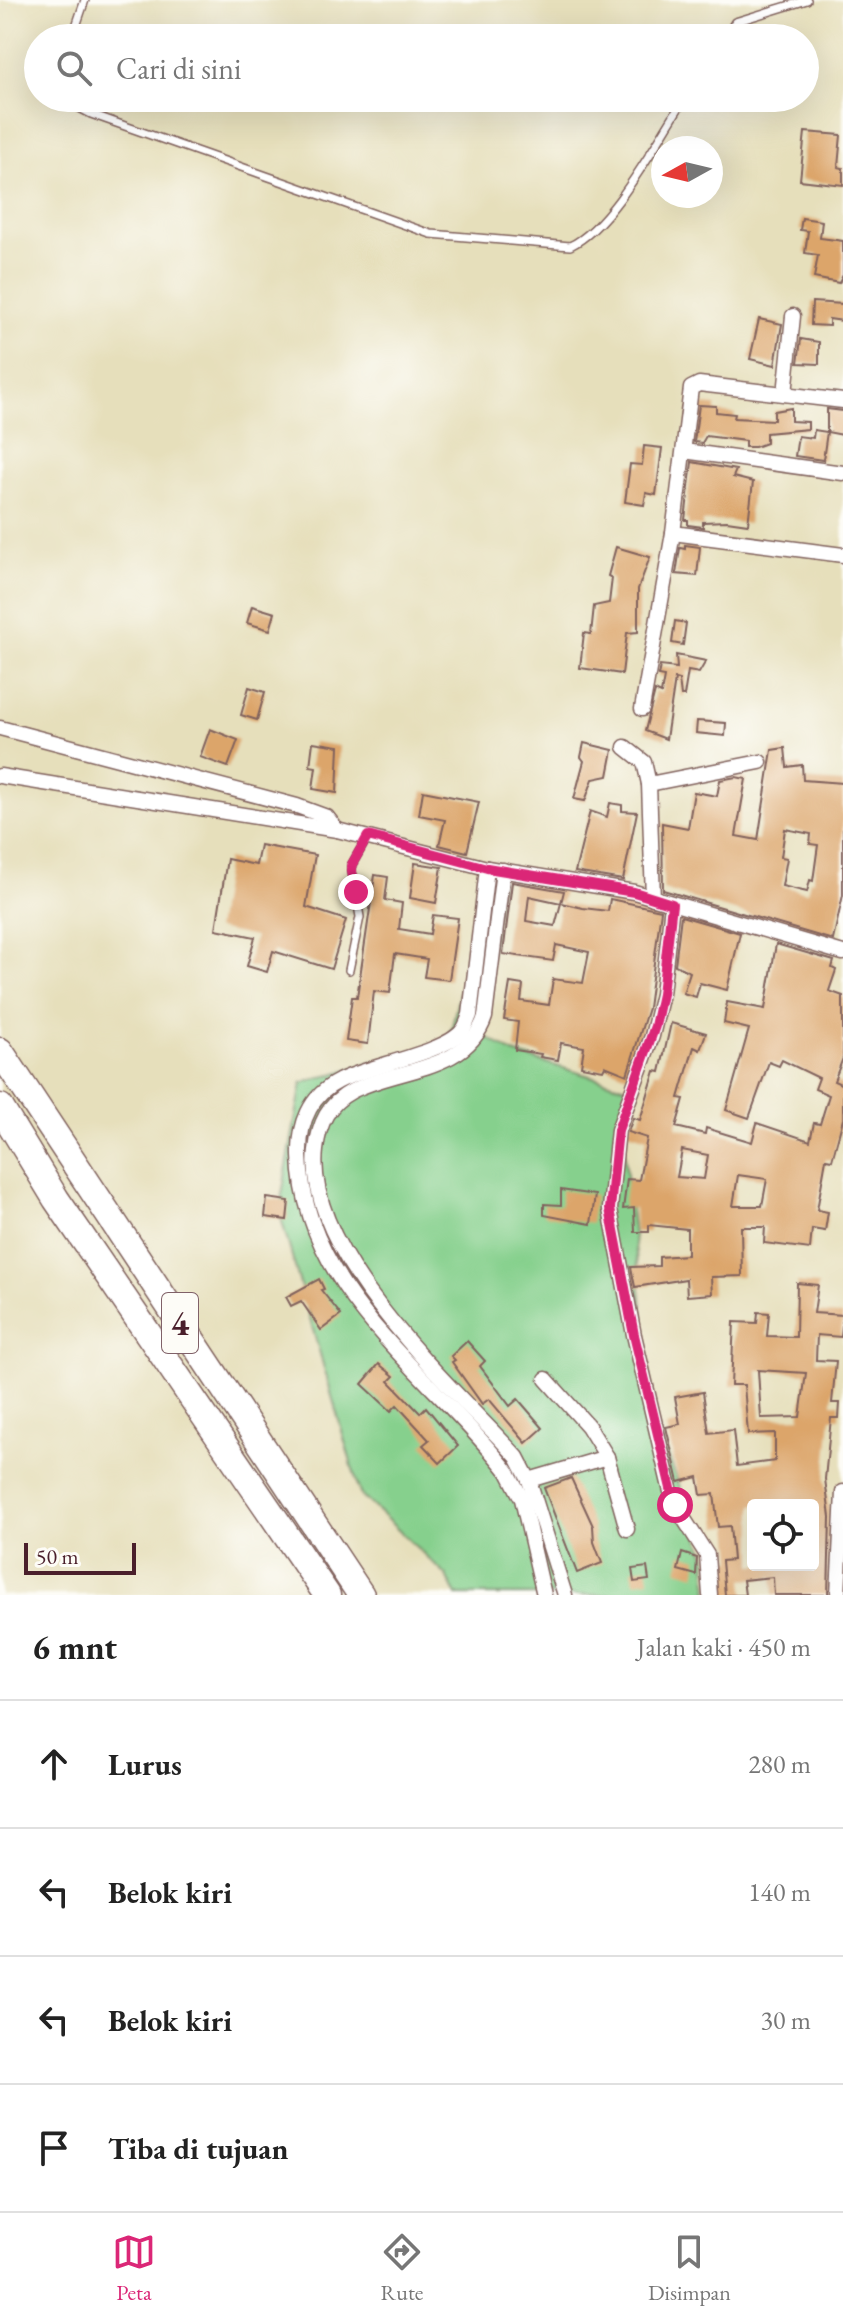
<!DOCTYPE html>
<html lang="id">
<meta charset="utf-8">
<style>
:root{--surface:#fff;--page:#f6f6f6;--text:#222;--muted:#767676;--line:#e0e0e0;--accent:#db2777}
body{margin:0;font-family:"EB Garamond",serif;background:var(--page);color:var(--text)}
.controls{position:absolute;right:24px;bottom:24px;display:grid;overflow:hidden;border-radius:8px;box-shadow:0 8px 32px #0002}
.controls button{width:72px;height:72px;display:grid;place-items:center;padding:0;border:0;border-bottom:2px solid var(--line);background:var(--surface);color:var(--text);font:40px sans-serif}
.compass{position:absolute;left:651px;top:136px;width:72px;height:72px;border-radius:50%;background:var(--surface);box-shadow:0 8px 32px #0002;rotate:262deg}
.scale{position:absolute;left:24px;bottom:20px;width:112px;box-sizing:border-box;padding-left:8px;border:4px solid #4a1f2b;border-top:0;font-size:22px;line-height:28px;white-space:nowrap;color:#4a1f2b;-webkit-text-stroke:6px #fdfcf7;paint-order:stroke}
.stop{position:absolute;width:24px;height:24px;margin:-18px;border:6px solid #db2777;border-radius:50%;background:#fff}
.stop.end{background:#db2777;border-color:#fff;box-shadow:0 2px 8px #0008}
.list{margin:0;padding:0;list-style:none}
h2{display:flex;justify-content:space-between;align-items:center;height:104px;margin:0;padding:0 32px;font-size:34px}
h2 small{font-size:26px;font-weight:400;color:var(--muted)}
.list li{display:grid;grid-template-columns:52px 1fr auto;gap:24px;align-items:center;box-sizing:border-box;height:128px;padding:0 32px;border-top:2px solid var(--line)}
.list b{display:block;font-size:30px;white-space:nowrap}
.list em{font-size:26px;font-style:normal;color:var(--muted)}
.icon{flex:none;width:44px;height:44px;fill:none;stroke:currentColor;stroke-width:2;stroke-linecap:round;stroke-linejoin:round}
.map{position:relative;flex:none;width:843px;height:1595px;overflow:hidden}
.search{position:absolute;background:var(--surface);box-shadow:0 8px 32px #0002;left:24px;right:24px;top:24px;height:88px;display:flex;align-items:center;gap:20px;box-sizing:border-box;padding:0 28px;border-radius:44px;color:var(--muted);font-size:30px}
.sheet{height:616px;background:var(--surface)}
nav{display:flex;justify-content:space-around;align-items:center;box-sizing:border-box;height:112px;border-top:2px solid var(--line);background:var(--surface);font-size:22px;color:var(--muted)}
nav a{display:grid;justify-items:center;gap:4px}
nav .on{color:var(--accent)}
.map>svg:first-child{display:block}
.green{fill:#86d08d;stroke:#68785c;stroke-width:2}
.building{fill:#dca56a;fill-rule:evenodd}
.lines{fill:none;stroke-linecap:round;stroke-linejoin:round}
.service-casing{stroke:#81625d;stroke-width:10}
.minor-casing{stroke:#81625d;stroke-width:17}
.motorway-casing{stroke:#81625d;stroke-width:29}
.service{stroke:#fff;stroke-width:7}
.minor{stroke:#fff;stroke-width:14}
.motorway{stroke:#fff;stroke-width:26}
.route{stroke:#db2777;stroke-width:10}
.labels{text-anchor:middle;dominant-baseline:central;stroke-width:8;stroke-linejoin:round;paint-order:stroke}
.shield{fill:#fdfcf7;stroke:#806168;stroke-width:2}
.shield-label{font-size:34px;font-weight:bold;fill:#4a1f2b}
</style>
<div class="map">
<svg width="843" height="1595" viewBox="0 0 843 1595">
<rect width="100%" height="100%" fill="#fdfcf7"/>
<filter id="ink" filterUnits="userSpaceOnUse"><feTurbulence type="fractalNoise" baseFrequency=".0125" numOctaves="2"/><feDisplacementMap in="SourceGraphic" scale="16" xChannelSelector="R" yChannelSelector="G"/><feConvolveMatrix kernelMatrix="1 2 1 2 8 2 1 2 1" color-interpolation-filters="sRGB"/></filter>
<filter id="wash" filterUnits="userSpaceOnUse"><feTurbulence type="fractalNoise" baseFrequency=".006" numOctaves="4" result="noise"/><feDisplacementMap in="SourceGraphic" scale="32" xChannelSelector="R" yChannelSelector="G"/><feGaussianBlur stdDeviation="1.8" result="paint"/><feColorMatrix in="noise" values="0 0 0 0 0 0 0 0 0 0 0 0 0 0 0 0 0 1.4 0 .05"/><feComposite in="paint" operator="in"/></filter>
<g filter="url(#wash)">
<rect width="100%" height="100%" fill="#e6dfbb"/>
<path class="green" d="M 487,868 L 503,870 L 480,1033 L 513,1053 L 633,1089 L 621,1123 L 655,1421 L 706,1556 L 708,1595 L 457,1595 L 446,1575 L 360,1494 L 279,1211 L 302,1083 L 449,1040 Z"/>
<g id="blocks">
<g class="building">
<path d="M 805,132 L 841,135 L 838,167 L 843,168 L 843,185 L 800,180 Z"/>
<path d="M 802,218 L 822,221 L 820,238 L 843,241 L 843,275 L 839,283 L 814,278 L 818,255 L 805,253 L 808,231 L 800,230 Z"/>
<path d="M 812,302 L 843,304 L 843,321 L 829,319 L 829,326 L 811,325 Z"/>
<path d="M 759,319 L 782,324 L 775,365 L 750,359 Z"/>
<path d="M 801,339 L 819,342 L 819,364 L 798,363 Z"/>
<path d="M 699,405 L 716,406 L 716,412 L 735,414 L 734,418 L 774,420 L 774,411 L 791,408 L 791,421 L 808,422 L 808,429 L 766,433 L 766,443 L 755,447 L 745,447 L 745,441 L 706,436 L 702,443 L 694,442 Z"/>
<path d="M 827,409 L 843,411 L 843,435 L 827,432 Z"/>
<path d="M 814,430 L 827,432 L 823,460 L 795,456 L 798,436 L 813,438 Z"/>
<path d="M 644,446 L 662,448 L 656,495 L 646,493 L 644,505 L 625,502 L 630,464 L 642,465 Z"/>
<path d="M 692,462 L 736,470 L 733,477 L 753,482 L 748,524 L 727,521 L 703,522 L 703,527 L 688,525 L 688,520 L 685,520 Z"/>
<path d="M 685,545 L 700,547 L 697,576 L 676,574 L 680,548 L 685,549 Z"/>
<path d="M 616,547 L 650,557 L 638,589 L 638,632 L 627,633 L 622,674 L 580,668 L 584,633 L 591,634 L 594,606 L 609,603 L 612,578 L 608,576 Z"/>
<path d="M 252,606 L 275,613 L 270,630 L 247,623 Z"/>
<path d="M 675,621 L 686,623 L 683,645 L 672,643 Z"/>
<path d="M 676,655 L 706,661 L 699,673 L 688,671 L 684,696 L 681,696 L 679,680 L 675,679 L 666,739 L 645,731 L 655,691 L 661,694 L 664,677 L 658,676 L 660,666 L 677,668 Z"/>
<path d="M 249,687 L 265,692 L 257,720 L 241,715 Z"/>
<path d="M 697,721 L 726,723 L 725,736 L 696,733 Z"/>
<path d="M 210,729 L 238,740 L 228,767 L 200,757 Z"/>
<path d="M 313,742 L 339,746 L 337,793 L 313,789 L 316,767 L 310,766 Z"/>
<path d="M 584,743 L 613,750 L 608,776 L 593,779 L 585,801 L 574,799 L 584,761 L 581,757 Z"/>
<path d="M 785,748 L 787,767 L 802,765 L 803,780 L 843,783 L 843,895 L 833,940 L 663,890 L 662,823 L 688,828 L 694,792 L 717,796 L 720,780 L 736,777 L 746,779 L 736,836 L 758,840 L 772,750 ZM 785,829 L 811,834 L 810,844 L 818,845 L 813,881 L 810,880 L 807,892 L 782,886 L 787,858 L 781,857 Z"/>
<path d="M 423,791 L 479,802 L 467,852 L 439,845 L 445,820 L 419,815 Z"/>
<path d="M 610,803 L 622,805 L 622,811 L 637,812 L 623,880 L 575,872 L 590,811 L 607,817 Z"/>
<path d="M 260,845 L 315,855 L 306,907 L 346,920 L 331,969 L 273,951 L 267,972 L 247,966 L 255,937 L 216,929 L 227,859 L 256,865 Z"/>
<path d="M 415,863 L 442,867 L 436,903 L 410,898 Z"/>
<path d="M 375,875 L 388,877 L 385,900 L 402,903 L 399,929 L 430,934 L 433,915 L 458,918 L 449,980 L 424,977 L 427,959 L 395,954 L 390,993 L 374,991 L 368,1044 L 346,1041 L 352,997 L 357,997 Z"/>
<path d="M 512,882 L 564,891 L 561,903 L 583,908 L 608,911 L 610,899 L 661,910 L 648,1008 L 627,1075 L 605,1066 L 603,1070 L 581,1066 L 584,1047 L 561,1043 L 558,1060 L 540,1057 L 541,1054 L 515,1050 L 518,1022 L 504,1020 L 510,983 L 523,985 L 521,1001 L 549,1005 L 553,979 L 583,983 L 589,952 L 556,945 L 553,961 L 503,954 ZM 529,896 L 561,903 L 555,926 L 526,921 Z"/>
<path d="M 681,916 L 740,933 L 727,990 L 700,983 L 696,997 L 683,993 L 690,972 L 675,965 Z"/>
<path d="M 776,944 L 834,961 L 832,968 L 836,970 L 829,991 L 843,996 L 843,1058 L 834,1081 L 843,1085 L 843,1119 L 832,1160 L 826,1159 L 817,1210 L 828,1212 L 825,1231 L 812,1229 L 810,1249 L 764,1243 L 765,1227 L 741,1227 L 742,1276 L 711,1277 L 712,1294 L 687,1296 L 686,1279 L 635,1287 L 631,1267 L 659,1266 L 659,1257 L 687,1255 L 687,1229 L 649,1225 L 649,1232 L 635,1232 L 634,1208 L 623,1209 L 627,1179 L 639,1180 L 647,1138 L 628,1132 L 633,1118 L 640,1120 L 655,1071 L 660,1072 L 671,1023 L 706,1033 L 700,1050 L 694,1047 L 679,1098 L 684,1099 L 676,1127 L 705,1134 L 706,1128 L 752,1142 L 757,1123 L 810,1141 L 814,1123 L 820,1124 L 829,1095 L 815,1089 L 819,1078 L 782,1060 L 779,1066 L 769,1062 L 749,1118 L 726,1110 L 749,1029 L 724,1023 L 727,1002 L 765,1009 ZM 682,1150 L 708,1155 L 704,1179 L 677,1177 ZM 738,1175 L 767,1179 L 762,1206 L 733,1206 Z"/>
<path d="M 561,1190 L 595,1195 L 591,1224 L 544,1215 L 544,1204 L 561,1205 Z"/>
<path d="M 267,1198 L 289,1201 L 287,1220 L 265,1217 Z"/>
<path d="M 319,1279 L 324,1289 L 321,1290 L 341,1315 L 321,1330 L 301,1301 L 291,1306 L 286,1297 Z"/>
<path d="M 797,1283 L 818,1285 L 814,1313 L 843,1315 L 841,1337 L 817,1335 L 816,1360 L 836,1361 L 832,1403 L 840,1403 L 839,1418 L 831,1418 L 825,1479 L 830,1517 L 828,1595 L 774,1595 L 773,1577 L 743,1580 L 745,1595 L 725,1595 L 722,1561 L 733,1560 L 730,1526 L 718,1527 L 714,1494 L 701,1495 L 698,1477 L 679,1482 L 666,1427 L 680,1424 L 675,1397 L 703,1392 L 709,1433 L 733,1430 L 737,1466 L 775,1461 L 775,1433 L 748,1434 L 744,1385 L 731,1385 L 734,1322 L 757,1323 L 758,1312 L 769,1313 L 767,1336 L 796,1337 ZM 758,1370 L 806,1373 L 800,1417 L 761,1418 ZM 753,1505 L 813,1505 L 813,1565 L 753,1565 Z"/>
<path d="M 467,1341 L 485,1361 L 480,1366 L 510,1406 L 518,1399 L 543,1428 L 526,1443 L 489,1399 L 482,1404 L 452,1362 L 455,1360 L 451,1356 Z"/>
<path d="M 379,1364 L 394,1376 L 389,1381 L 420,1413 L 426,1407 L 458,1446 L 440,1463 L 423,1445 L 429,1440 L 397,1405 L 391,1411 L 362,1384 Z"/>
<path d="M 571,1478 L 593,1526 L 594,1542 L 602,1563 L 577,1573 L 544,1488 Z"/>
<path d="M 682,1553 L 697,1558 L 696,1575 L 678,1570 Z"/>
<path d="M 647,1567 L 649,1580 L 634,1582 L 632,1569 Z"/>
</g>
</g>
</g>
<g filter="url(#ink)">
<use href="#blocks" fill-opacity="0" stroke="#81625d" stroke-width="2"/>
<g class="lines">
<defs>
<g id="service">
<path d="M 72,38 L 85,0"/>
<path d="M 725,38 L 735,22 L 807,0"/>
<path d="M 60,98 L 91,114 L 431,234 L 570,246 C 613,226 657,140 685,98"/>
<path d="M 349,970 L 360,917 L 351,866 L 367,838"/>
</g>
<g id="minor">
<path d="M 785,394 L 793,316"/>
<path d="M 684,451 L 843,473"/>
<path d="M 673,533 L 843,555"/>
<path d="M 642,709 L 673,533 L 691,388 L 699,384 L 843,401"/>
<path d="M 0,728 L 297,806 L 327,817 L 337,830"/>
<path d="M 625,747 L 644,762 L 649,784 L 653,898"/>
<path d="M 0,776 L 337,830 L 487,868 L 634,892 L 843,953"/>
<path d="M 649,784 L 760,762"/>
<path d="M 487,868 L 470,1015 C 468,1019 466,1027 462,1031 C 445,1053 367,1066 339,1081 C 309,1096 299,1125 300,1156 C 303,1292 433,1375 508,1472 L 522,1499 L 544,1595"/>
<path d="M 503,870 L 485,1017 C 467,1072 396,1068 352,1091 C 328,1104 319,1123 316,1150 C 304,1255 450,1384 517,1457 L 529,1480 L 565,1595"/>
<path d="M 672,904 L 662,994 L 652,1036 L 618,1130 L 610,1209 L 634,1335 L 670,1488 L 675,1505 L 707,1555 L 710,1595"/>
<path d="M 607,1457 L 627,1529"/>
<path d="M 529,1480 L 607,1457 L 588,1426 L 546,1379"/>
<path d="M 838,1595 L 843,1492"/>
</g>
<g id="motorway">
<path d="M 0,1051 L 361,1595"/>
<path d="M 0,1107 L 56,1199 L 327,1595"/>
</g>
</defs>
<use href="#service" class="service-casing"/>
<use href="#minor" class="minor-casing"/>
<use href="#motorway" class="motorway-casing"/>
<use href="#service" class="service"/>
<use href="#minor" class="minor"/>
<use href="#motorway" class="motorway"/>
</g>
</g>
<g class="lines" filter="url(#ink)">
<path class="route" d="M 356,892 L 351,866 L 368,836 L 487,868 L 634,892 L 672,904 L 662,994 L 655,1026 L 618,1130 L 610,1209 L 634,1335 L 675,1505"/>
</g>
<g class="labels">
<rect class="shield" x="162" y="1293" width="36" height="60" rx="6"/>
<g class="shield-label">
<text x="180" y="1323">4</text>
</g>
</g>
</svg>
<div class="controls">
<button><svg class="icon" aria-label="locate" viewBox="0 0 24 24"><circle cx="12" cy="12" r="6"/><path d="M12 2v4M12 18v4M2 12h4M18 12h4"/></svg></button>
</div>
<svg class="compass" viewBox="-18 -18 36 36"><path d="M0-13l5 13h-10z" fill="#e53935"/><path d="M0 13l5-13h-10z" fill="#767676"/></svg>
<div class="scale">50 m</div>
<div class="stop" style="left:675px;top:1505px"></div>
<div class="stop end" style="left:356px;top:892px"></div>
<div class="search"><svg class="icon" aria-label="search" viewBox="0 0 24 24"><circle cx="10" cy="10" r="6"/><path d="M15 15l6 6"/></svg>Cari di sini</div>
</div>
<section class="sheet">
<h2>6 mnt<small>Jalan kaki · 450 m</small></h2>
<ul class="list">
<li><svg class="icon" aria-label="ahead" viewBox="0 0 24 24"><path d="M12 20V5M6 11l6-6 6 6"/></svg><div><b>Lurus</b></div><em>280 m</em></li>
<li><svg class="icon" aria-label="left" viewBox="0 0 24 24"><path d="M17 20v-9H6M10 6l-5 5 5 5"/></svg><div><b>Belok kiri</b></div><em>140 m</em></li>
<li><svg class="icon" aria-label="left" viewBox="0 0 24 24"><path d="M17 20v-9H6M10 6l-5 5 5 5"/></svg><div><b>Belok kiri</b></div><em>30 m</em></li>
<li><svg class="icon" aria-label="arrive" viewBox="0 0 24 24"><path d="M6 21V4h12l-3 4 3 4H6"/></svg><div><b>Tiba di tujuan</b></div></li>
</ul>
</section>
<nav>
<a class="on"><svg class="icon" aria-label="map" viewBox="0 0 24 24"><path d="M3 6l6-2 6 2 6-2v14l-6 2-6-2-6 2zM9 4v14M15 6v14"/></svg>Peta</a>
<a><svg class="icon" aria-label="directions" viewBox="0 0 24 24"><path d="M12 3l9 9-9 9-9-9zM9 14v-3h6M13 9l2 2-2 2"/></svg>Rute</a>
<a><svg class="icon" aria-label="saved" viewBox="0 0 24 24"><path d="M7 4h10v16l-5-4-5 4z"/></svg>Disimpan</a>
</nav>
